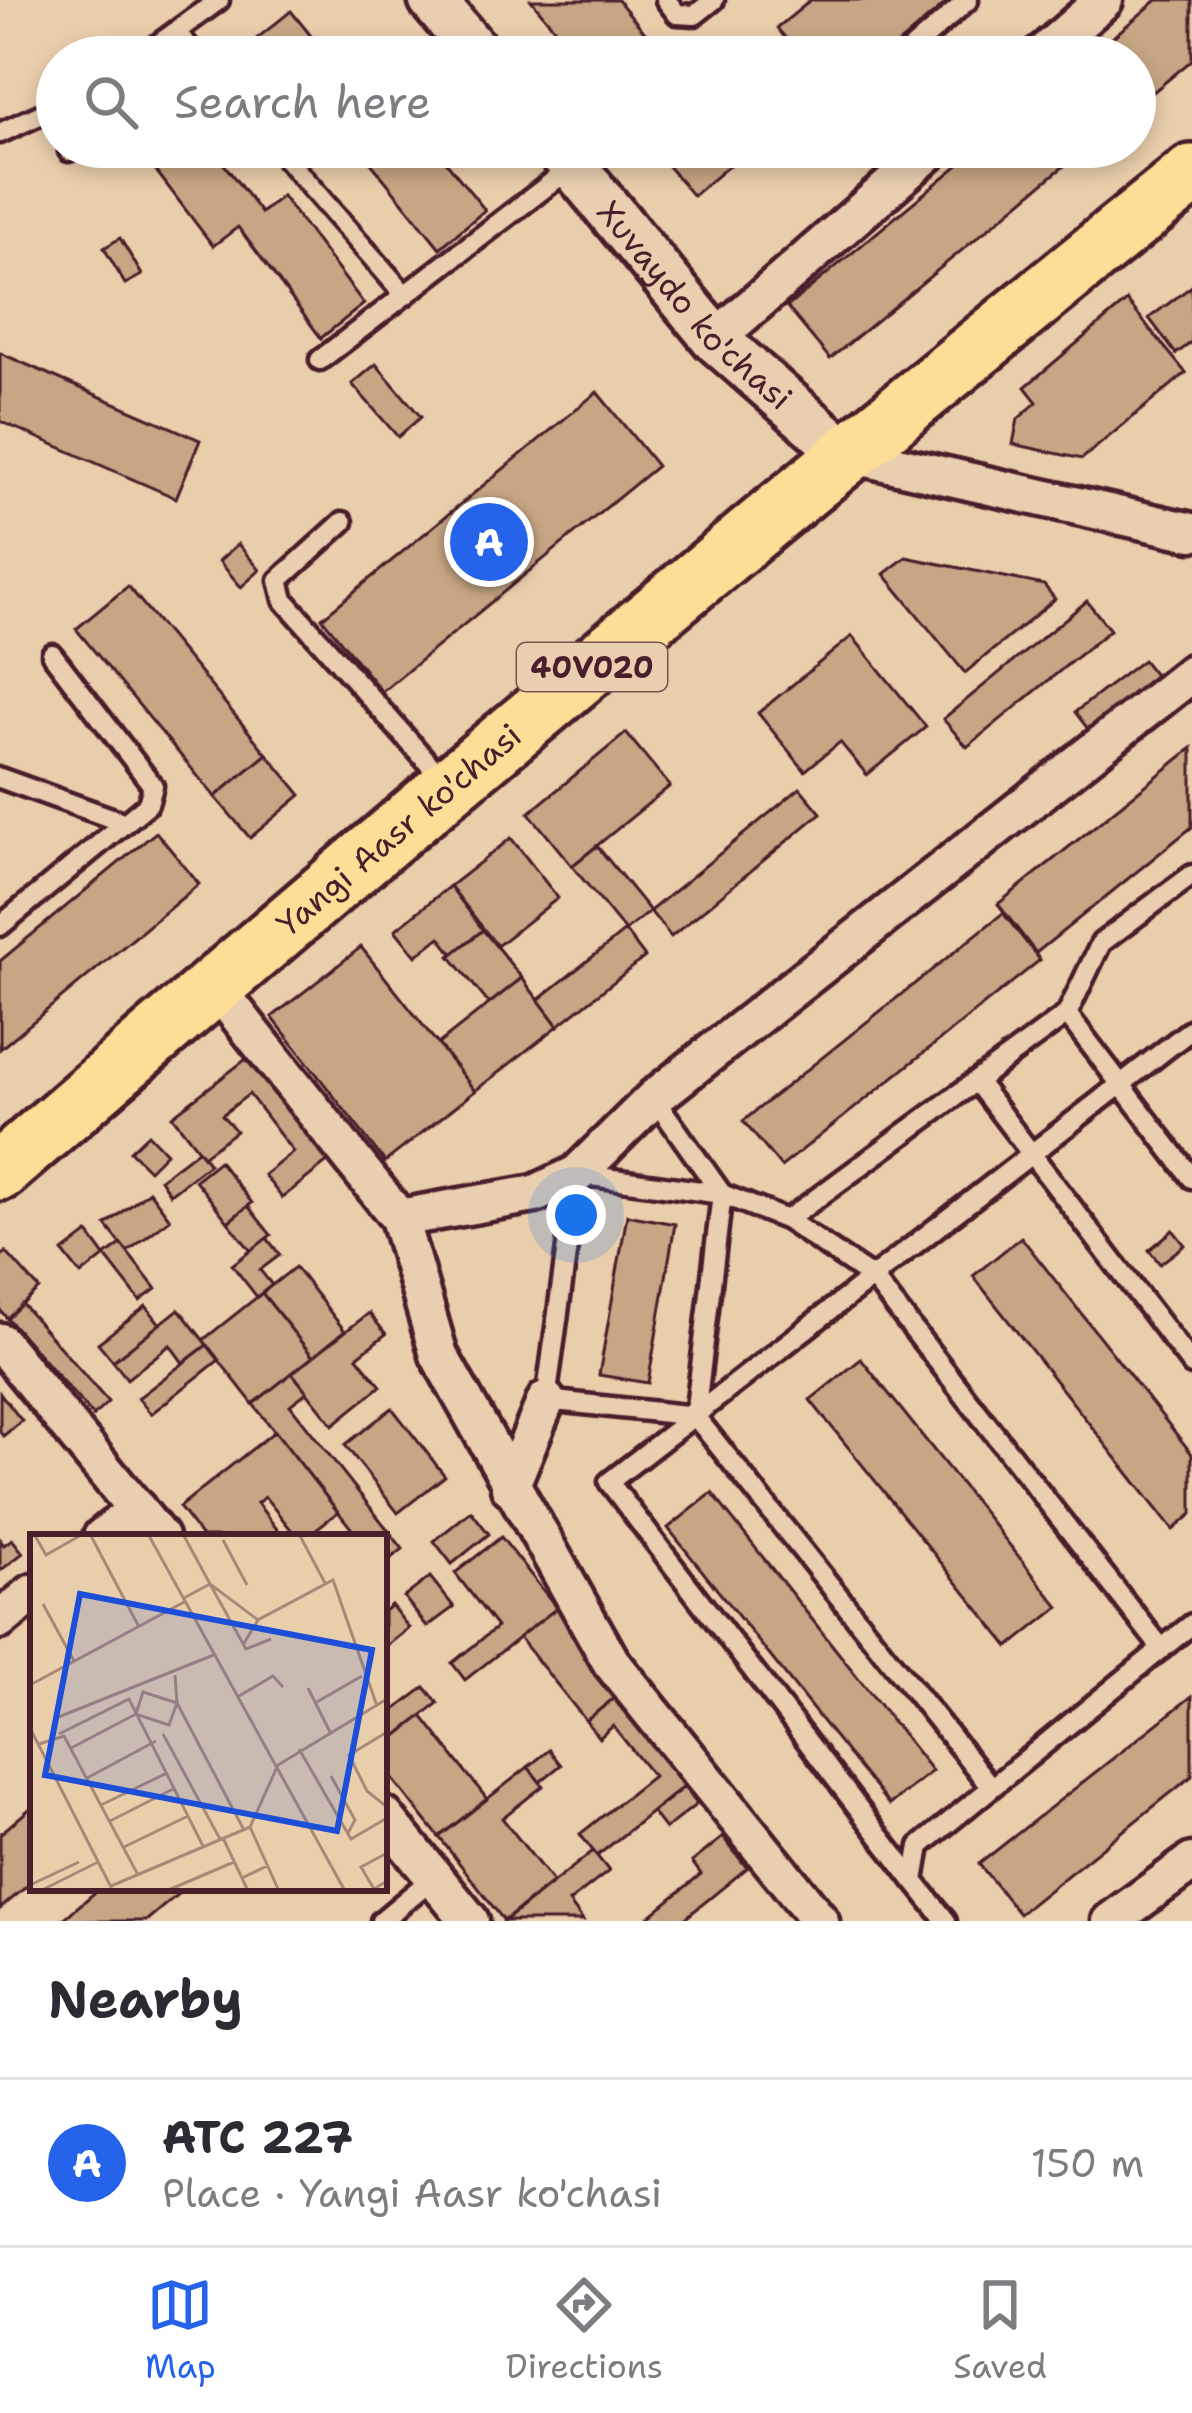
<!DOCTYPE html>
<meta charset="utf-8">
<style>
:root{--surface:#fff;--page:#f7f7f7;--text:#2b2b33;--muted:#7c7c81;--line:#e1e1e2;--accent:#2563eb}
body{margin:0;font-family:"Shantell Sans",sans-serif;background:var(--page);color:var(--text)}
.you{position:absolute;left:576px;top:1215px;width:42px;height:42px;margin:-30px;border:9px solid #fff;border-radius:50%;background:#1a73e8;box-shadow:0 0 0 18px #1a73e833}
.badge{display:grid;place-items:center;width:78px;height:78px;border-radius:50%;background:var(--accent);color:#fff;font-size:39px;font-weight:700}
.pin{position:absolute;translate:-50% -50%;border:6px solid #fff;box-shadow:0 3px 12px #0006}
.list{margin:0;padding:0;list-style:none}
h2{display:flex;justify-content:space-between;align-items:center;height:156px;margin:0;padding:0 48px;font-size:51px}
h2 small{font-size:39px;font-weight:400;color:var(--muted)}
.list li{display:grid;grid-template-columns:78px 1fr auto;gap:36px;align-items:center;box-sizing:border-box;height:168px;padding:0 48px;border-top:3px solid var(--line)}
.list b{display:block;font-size:45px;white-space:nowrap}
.list p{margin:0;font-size:39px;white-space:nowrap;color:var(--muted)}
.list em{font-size:39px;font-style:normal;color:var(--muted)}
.icon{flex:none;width:66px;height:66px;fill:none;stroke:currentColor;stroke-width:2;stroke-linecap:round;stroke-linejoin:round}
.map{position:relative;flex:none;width:1192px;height:1921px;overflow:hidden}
.search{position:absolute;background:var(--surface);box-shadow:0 6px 18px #0003;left:36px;right:36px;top:36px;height:132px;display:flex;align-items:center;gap:30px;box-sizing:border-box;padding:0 42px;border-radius:66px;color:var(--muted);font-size:45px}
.sheet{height:324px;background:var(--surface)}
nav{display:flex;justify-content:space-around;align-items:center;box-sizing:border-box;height:168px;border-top:3px solid var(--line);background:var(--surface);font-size:33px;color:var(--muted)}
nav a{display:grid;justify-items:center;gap:6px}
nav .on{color:var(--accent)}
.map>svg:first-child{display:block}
.building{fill:#c6a684;stroke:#4a1f2b;stroke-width:3}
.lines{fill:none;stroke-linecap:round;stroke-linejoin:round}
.service-casing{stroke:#4a1f2b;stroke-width:27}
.minor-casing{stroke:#4a1f2b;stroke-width:45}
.tertiary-casing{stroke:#4a1f2b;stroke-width:54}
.primary-casing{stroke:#4a1f2b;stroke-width:66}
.service{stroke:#e9ceb0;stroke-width:18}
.minor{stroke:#e9ceb0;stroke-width:36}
.tertiary{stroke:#e9ceb0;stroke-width:45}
.primary{stroke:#fedd96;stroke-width:57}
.labels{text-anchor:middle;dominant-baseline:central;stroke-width:9;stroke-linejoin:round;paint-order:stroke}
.shield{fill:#e9ceb0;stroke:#7a5453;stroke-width:3}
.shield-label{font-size:30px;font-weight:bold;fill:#4a1f2b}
.street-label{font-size:33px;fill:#4a1f2b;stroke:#e9ceb0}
.inset-road{fill:none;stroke:#a98878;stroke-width:3}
.view{fill:#1d4ed8;fill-opacity:0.15;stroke:#1d4ed8;stroke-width:6}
.inset-edge{fill:none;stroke:#4a1f2b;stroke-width:6}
</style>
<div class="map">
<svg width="1192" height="1921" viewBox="0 0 1192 1921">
<rect width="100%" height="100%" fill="#e9ceac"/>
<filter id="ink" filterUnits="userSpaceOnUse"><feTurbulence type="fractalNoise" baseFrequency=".00833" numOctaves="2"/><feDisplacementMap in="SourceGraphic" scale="24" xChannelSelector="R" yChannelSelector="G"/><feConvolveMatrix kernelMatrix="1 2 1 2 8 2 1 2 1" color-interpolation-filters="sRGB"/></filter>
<g filter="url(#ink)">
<g class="building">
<path d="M 531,0 L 618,0 L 665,57 L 578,57 Z"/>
<path d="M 811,0 L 950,0 L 883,57 L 801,57 L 777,28 Z"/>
<path d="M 1157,0 L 1192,0 L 1192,60 L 1135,107 L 1135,57 L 1089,57 Z"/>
<path d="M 291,11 L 328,57 L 252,57 L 245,48 Z"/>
<path d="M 138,147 L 211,147 L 261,213 L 282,196 L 364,304 L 321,338 L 238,227 L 213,246 Z"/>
<path d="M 358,147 L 434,147 L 485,210 L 440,248 Z"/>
<path d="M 652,147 L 740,147 L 744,153 L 693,196 Z"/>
<path d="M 980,147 L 1087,147 L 830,359 L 787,307 Z"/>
<path d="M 120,238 L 142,275 L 125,284 L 104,248 Z"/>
<path d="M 1192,286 L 1192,342 L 1176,354 L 1149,318 Z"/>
<path d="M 1127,301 L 1186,373 L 1082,459 L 1013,444 L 1018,419 L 1037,402 L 1025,387 Z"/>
<path d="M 0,353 L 200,440 L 176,498 L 0,421 Z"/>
<path d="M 376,364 L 421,417 L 398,437 L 352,384 Z"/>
<path d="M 597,392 L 657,466 L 382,692 L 322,618 Z"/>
<path d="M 238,544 L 260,570 L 241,587 L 219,561 Z"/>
<path d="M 906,557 L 1044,585 L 1055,599 L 965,673 L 884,574 Z"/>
<path d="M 128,586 L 267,754 L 215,797 L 76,629 Z"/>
<path d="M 1087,601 L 1110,630 L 967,747 L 943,719 Z"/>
<path d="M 852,636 L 926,727 L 867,775 L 840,742 L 805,771 L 758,713 Z"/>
<path d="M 1143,660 L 1162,684 L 1094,737 L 1075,712 Z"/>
<path d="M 626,733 L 670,786 L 572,866 L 529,813 Z"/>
<path d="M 1192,748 L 1192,827 L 1036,953 L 998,904 Z"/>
<path d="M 267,754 L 301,795 L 250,838 L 215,797 Z"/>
<path d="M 800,788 L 821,813 L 671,937 L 650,911 Z"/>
<path d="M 156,832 L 199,884 L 0,1049 L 0,961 Z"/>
<path d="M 511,838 L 558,898 L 497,946 L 450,886 Z"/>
<path d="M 597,846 L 650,911 L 625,931 L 572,866 Z"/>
<path d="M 450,886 L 483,930 L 453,954 L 440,937 L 416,956 L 395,930 Z"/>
<path d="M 1003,913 L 1040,960 L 781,1167 L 743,1121 Z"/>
<path d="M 483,930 L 522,978 L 489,1004 L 450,956 Z"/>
<path d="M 625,931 L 645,957 L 558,1026 L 538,1000 Z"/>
<path d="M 361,947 L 475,1091 L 385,1162 L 272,1017 Z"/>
<path d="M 522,978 L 558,1026 L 475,1091 L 438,1044 Z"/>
<path d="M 250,1056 L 330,1160 L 282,1198 L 264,1175 L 293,1152 L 249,1094 L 222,1115 L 236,1131 L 203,1156 L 172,1116 Z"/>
<path d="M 148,1134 L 166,1153 L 149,1170 L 130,1151 Z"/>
<path d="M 198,1150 L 209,1164 L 170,1194 L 160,1179 Z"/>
<path d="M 219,1161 L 252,1203 L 228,1222 L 195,1180 Z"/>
<path d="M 149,1191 L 170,1219 L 127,1252 L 106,1225 Z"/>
<path d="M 248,1206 L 271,1235 L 251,1251 L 228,1222 Z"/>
<path d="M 627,1215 L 675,1224 L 648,1383 L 599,1375 Z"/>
<path d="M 1173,1230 L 1185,1245 L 1160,1264 L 1149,1250 Z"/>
<path d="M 88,1233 L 105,1256 L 81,1275 L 63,1252 Z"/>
<path d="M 1021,1237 L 1192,1454 L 1192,1514 L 1173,1530 L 973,1276 Z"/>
<path d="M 267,1238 L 280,1255 L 260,1270 L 272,1285 L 257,1297 L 232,1265 Z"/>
<path d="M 121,1244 L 156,1289 L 140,1301 L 105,1256 Z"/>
<path d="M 6,1252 L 39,1289 L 7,1318 L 0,1310 L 0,1258 Z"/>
<path d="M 295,1267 L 345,1331 L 313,1357 L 262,1293 Z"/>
<path d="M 262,1293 L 313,1357 L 253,1404 L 203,1340 Z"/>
<path d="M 22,1304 L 108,1402 L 93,1416 L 7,1318 Z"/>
<path d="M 146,1306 L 160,1324 L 113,1361 L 98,1343 Z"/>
<path d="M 179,1309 L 207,1345 L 183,1363 L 170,1345 L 127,1379 L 113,1361 Z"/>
<path d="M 369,1313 L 386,1334 L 357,1357 L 381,1386 L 333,1425 L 292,1373 Z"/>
<path d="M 207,1345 L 219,1360 L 151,1414 L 138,1398 Z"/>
<path d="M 861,1359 L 1059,1607 L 1009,1647 L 810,1400 Z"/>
<path d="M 292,1373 L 307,1392 L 290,1405 L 403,1549 L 384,1564 L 384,1537 L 358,1537 L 253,1404 Z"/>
<path d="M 0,1393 L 22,1421 L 3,1436 L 0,1432 Z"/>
<path d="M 392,1408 L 445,1476 L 398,1513 L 345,1445 Z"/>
<path d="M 275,1431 L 338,1512 L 306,1537 L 297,1537 L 265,1497 L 257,1503 L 283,1537 L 202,1537 L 179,1507 Z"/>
<path d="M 712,1493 L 932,1771 L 889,1805 L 668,1528 Z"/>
<path d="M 471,1511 L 489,1534 L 452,1564 L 434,1541 Z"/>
<path d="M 501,1537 L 557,1608 L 465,1680 L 452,1663 L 497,1627 L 455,1573 Z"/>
<path d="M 12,1539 L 23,1553 L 0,1571 L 0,1540 L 4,1545 Z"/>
<path d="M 430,1577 L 454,1607 L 427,1627 L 404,1597 Z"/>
<path d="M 391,1605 L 409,1628 L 384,1648 L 384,1611 Z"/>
<path d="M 557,1608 L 623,1691 L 586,1721 L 519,1637 Z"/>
<path d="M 425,1687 L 438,1703 L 384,1746 L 384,1715 L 386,1717 Z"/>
<path d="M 620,1693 L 690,1781 L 597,1856 L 580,1834 L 653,1776 L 613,1726 L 599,1738 L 586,1721 Z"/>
<path d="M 1192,1696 L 1192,1776 L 1019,1914 L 979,1864 Z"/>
<path d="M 422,1716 L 487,1799 L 439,1837 L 384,1768 L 384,1746 Z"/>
<path d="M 549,1750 L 561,1765 L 540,1782 L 528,1767 Z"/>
<path d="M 528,1767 L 543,1786 L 502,1818 L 553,1882 L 504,1921 L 439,1837 Z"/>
<path d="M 684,1787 L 697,1804 L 665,1829 L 652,1812 Z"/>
<path d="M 33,1806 L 33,1881 L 0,1909 L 0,1834 Z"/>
<path d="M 723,1837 L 747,1868 L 682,1921 L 644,1921 L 701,1874 L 692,1862 Z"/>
<path d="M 593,1851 L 609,1871 L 569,1902 L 583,1921 L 505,1921 Z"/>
<path d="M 100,1888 L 185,1888 L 146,1921 L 61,1921 Z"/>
</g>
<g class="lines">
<defs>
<g id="service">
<path d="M 666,0 L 677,14 L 695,15 L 714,0"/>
<path d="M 177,33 L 197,57"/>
<path d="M 141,57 L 219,0"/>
<path d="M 903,57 L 968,0"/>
<path d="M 0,133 L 57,107"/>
<path d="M 276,147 L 405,295"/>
<path d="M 69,151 L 76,147"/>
<path d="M 320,360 L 573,166"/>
<path d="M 343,522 L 279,580 L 284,600 L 445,782"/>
<path d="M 0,778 L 125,823"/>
<path d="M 0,926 L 148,804 L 153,786 L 52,654"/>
<path d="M 1067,1014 L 1192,1178"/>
<path d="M 976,1081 L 1192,1365"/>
<path d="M 654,1098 L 722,1194 L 787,1220 L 873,1278 L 1162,1649"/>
<path d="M 787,1220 L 1067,1014 L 1101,943 L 1192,875"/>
<path d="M 695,1416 L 546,1400 L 577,1174 L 722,1194 L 695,1416 L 990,1786"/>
<path d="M 914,1881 L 609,1482 L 1192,1029"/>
<path d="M 381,1921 L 434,1877"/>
<path d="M 946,1921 L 914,1881 L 920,1846 L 1192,1624"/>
</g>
<g id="minor">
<path d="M 1039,57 L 1104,0"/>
<path d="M 715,339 L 935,147"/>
<path d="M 845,453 L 1192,532"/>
<path d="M 214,985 L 399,1218 L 439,1355 L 611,1662 L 820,1921"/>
<path d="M 399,1218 L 535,1194 L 577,1174 L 654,1098 L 1192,673"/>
<path d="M 0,1342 L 159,1537"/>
<path d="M 510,1487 L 546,1400"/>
<path d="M 102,1537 L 137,1509"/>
<path d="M 0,1620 L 33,1593"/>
<path d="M 384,1816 L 470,1921"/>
<path d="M 1111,1921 L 1192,1862"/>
</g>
<g id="tertiary">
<path d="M 432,0 L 480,57"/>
<path id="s1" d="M 557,147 L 715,339 L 845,453"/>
</g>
<g id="primary">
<path id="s2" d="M 0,1171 C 391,831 789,499 1192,174"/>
</g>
</defs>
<use href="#service" class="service-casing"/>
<use href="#minor" class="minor-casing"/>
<use href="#tertiary" class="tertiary-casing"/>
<use href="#primary" class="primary-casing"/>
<use href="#service" class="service"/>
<use href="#minor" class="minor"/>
<use href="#tertiary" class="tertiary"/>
<use href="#primary" class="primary"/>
</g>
</g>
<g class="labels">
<rect class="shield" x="517" y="643" width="150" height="48" rx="9"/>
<g class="shield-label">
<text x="592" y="667">40V020</text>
</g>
<g class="street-label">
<text stroke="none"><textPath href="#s1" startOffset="210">Xuvaydo ko'chasi</textPath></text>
<text stroke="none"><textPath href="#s2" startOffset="525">Yangi Aasr ko'chasi</textPath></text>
</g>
</g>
<g transform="translate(30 1534)">
<rect width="357" height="357" fill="#e9ceac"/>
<path class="inset-road" d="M 4,0 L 16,21 L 53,0M 60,0 L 109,93M 118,0 L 315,357M 153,0 L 180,50 L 228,86M 269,0 L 295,49M 193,6 L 217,51M 154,64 L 180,50 L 216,115 L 241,105M 13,70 L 44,127M 213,111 L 228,86 L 303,46 L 347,172M 145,141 L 147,169 L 214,296M 0,151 L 156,67M 278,154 L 300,198M 209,162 L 243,142 L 253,153M 285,169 L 332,142M 26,184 L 186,120M 0,194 L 83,357M 357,198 L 319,221 L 337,257 L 357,273M 29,200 L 99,165 L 173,312M 133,200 L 190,305M 9,210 L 34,202 L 108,341M 41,214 L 106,180 L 139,191 L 147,169 L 113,158 L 106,180M 269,215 L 321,305 L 357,284M 301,242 L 325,286 L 318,299M 57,244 L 126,207M 71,271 L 137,239M 80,287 L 145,254M 220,293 L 249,357M 193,304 L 212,344M 94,313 L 158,282M 357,319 L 331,333 L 344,355 L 357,347M 0,351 L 49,328M 81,352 L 220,293 L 248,231 L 357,165M 10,357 L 68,328M 136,357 L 204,328M 218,357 L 212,344 L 237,332"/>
<path class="view" d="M 50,60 L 342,116 L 307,297 L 15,241 Z"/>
<rect width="357" height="357" class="inset-edge"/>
</g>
</svg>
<div class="you"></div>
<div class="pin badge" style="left:489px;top:542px">A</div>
<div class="search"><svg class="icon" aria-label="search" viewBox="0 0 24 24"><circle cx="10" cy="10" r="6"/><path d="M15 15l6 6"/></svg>Search here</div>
</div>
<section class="sheet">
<h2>Nearby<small></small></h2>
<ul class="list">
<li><span class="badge">A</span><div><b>АТС 227</b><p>Place · Yangi Aasr ko'chasi</p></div><em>150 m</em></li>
</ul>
</section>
<nav>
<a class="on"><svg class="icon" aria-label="map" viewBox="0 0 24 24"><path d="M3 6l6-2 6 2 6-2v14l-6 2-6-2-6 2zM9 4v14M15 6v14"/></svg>Map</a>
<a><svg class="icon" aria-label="directions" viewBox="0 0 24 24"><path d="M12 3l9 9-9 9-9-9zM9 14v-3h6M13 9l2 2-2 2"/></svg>Directions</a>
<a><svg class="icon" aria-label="saved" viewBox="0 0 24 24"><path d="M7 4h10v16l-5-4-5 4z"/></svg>Saved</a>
</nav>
